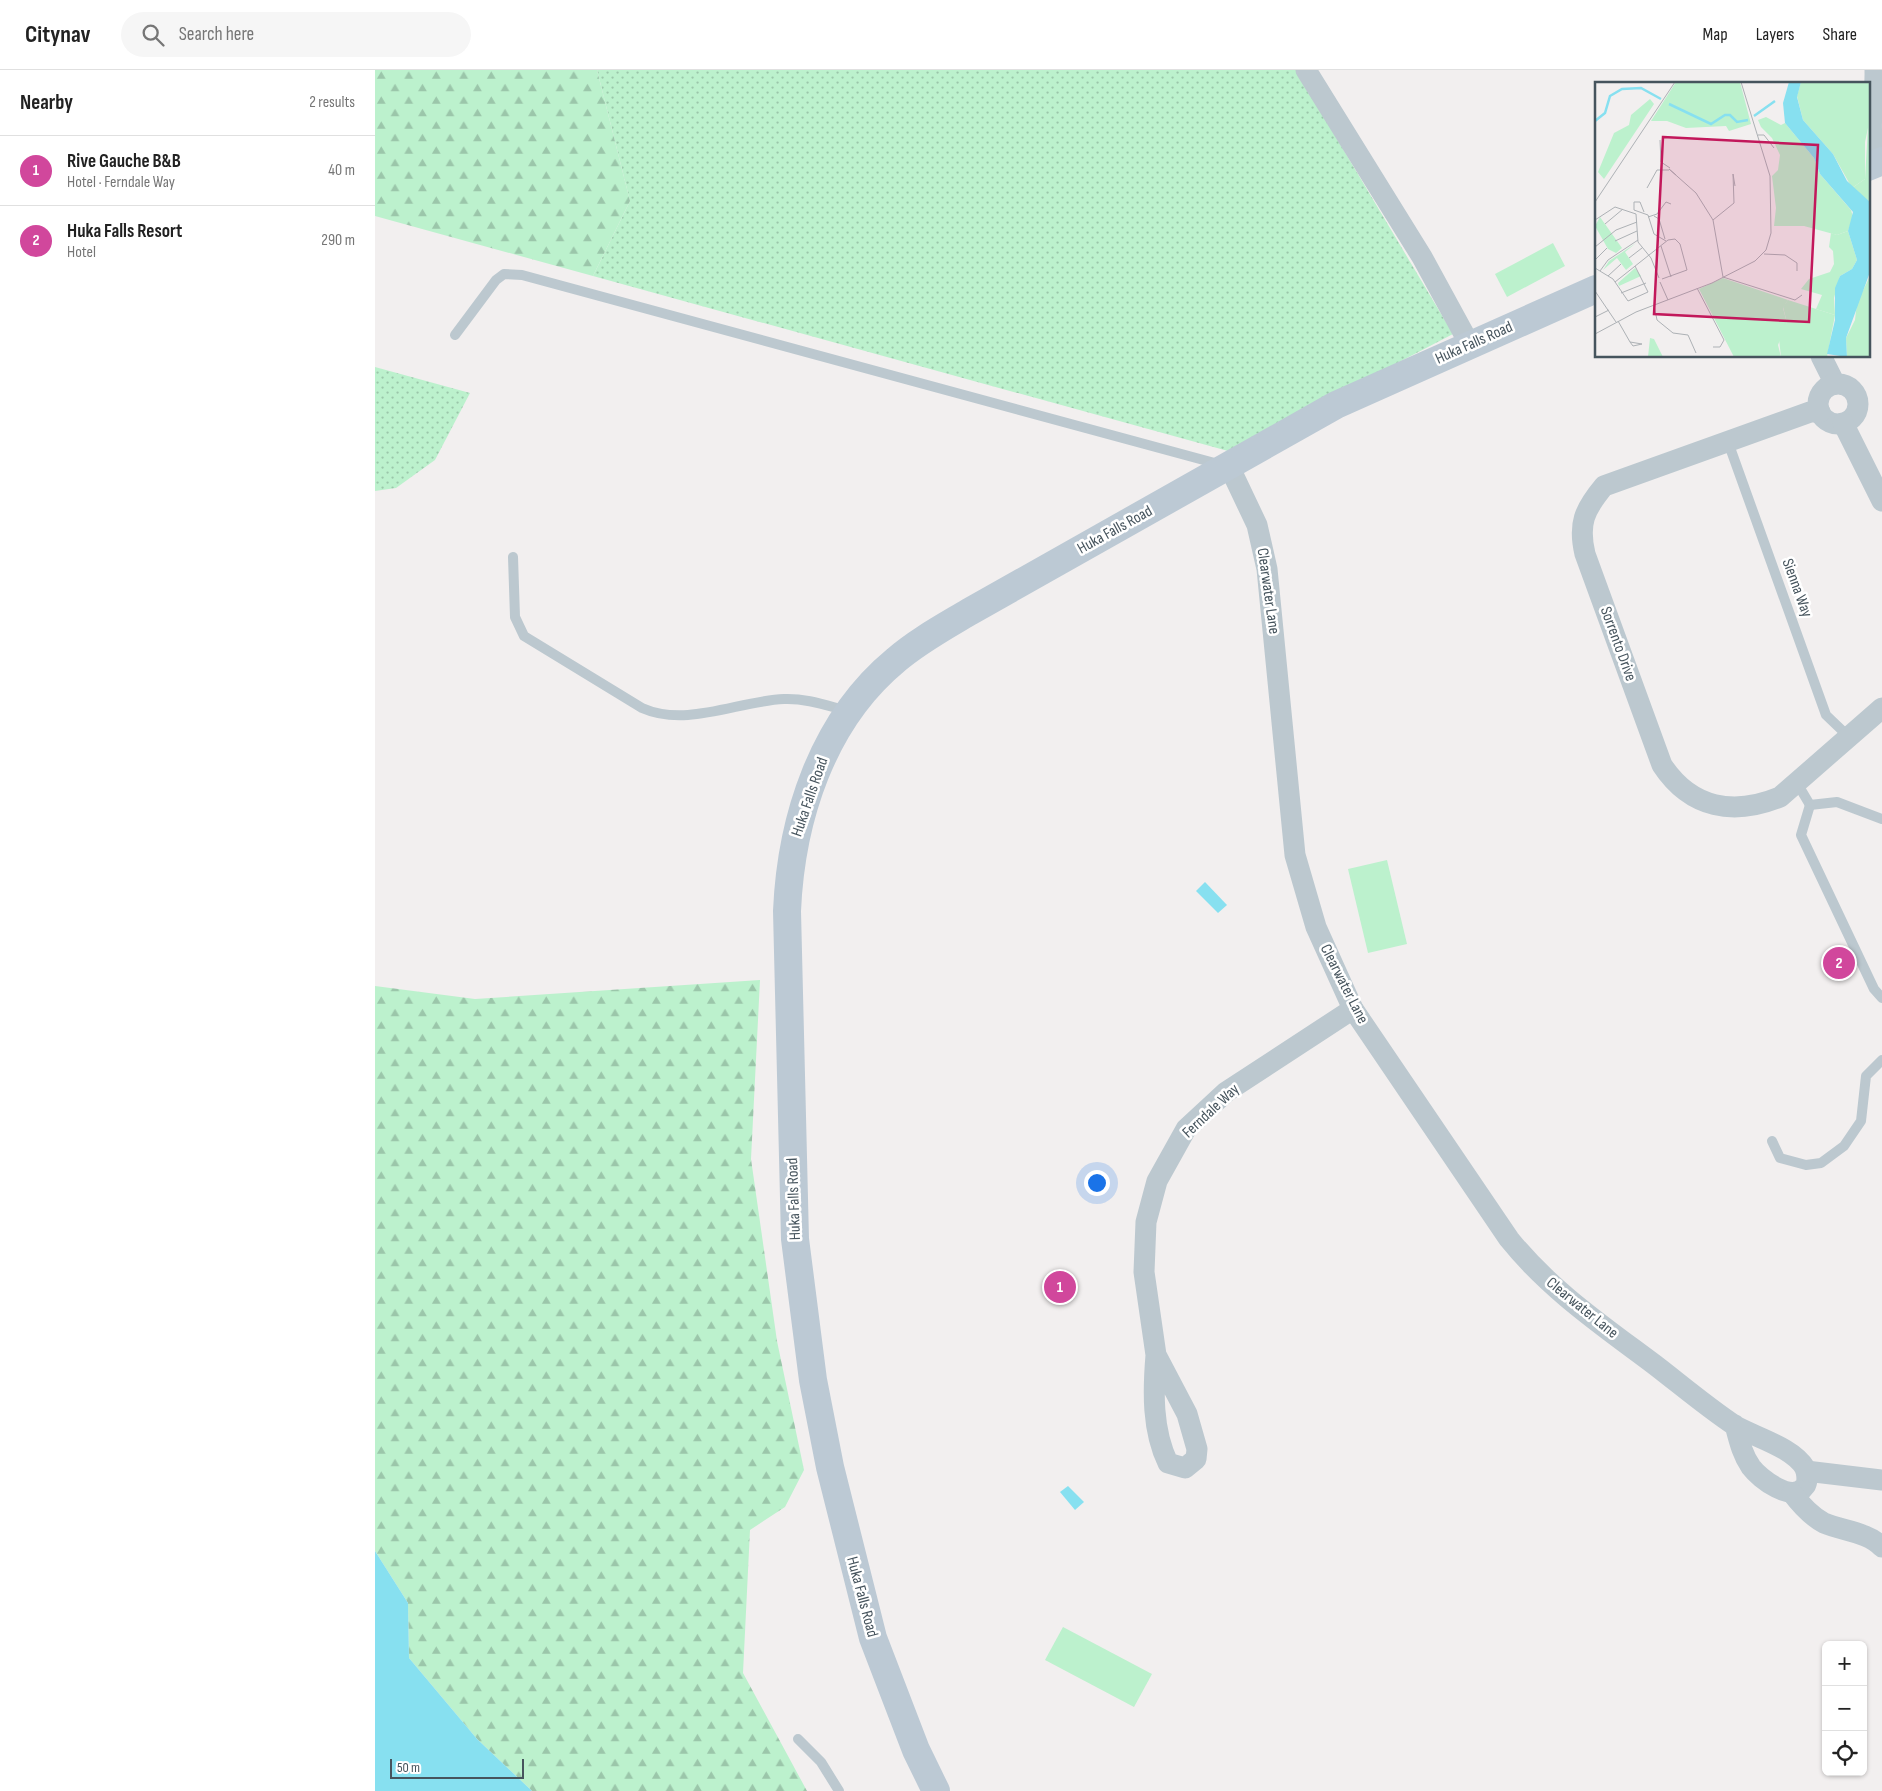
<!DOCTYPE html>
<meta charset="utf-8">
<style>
:root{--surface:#fff;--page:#f6f6f6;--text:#222;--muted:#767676;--line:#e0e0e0;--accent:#db2777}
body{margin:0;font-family:"Sofia Sans Condensed",sans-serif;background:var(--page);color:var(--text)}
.controls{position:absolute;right:15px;bottom:15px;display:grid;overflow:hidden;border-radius:8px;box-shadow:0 1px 4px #0004}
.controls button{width:45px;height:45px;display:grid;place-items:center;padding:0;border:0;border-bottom:1px solid var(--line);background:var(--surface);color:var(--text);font:25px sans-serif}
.scale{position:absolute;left:15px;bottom:12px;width:134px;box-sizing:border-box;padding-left:5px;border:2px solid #46545d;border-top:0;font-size:14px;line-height:18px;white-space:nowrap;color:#46545d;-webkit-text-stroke:4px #fff;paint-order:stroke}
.you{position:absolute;left:721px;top:1112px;width:18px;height:18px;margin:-12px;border:4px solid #fff;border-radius:50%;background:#1a73e8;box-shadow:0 0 0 8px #1a73e833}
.badge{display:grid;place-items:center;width:32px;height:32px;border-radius:50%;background:var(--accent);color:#fff;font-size:16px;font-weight:700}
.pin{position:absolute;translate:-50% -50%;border:2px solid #fff;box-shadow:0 1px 5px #0006}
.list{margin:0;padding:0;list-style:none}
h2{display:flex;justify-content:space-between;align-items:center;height:65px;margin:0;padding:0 20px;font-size:21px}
h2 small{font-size:16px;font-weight:400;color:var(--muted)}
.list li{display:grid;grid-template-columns:32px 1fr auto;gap:15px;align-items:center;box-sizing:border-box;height:70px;padding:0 20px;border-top:1px solid var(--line)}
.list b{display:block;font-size:19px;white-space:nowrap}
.list p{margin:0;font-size:16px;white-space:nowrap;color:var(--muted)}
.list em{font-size:16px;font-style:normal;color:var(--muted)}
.icon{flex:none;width:28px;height:28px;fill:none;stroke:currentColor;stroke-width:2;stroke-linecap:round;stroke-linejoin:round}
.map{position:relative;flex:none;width:1507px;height:1721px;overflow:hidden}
header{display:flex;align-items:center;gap:30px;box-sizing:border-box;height:70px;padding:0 25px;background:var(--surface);border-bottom:1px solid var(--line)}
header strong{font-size:24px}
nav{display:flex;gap:28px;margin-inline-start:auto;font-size:18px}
.search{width:350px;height:45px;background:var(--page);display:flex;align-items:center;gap:12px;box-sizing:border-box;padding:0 18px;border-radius:28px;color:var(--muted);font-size:19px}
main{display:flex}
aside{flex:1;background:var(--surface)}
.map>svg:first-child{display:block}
.grass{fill:url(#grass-dots)}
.forest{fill:url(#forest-firs)}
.garden{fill:#bcf1cd}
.water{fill:#87e0f0}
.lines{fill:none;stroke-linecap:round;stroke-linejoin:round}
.lane{stroke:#bcc8cf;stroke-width:10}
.street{stroke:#bcc8cf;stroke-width:21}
.secondary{stroke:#bcc9d4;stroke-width:28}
.labels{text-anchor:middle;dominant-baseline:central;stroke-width:5;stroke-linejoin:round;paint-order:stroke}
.street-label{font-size:16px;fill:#46545d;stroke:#fff}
.inset-river{fill:none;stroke:#87e0f0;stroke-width:2.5}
.inset-road{fill:none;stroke:#adb1b5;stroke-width:1}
.view{fill:#c2185b;fill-opacity:0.15;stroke:#c2185b;stroke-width:2.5}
.inset-edge{fill:none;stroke:#46545d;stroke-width:2.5}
</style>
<header>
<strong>Citynav</strong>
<div class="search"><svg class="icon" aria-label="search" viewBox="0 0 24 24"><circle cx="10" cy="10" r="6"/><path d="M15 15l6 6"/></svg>Search here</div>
<nav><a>Map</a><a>Layers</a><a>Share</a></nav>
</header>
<main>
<aside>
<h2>Nearby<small>2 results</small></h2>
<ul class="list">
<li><span class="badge" style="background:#d1479c">1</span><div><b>Rive Gauche B&amp;B</b><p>Hotel · Ferndale Way</p></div><em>40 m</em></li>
<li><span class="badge" style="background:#d1479c">2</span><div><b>Huka Falls Resort</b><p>Hotel</p></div><em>290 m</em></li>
</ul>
</aside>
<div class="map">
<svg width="1507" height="1721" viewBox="0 0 1507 1721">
<defs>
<pattern id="grass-dots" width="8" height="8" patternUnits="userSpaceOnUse" patternTransform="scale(1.25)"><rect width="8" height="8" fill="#bcf1cd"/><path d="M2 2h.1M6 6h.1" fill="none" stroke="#9bc6aa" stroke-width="1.8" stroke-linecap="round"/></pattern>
<pattern id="forest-firs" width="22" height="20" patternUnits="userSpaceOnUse" patternTransform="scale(1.25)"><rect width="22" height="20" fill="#bcf1cd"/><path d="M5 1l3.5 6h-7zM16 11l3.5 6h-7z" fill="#9bc6aa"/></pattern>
</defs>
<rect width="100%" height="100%" fill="#f2efef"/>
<g class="grass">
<path d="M 222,0 L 921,0 L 1078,264 L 853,381 L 218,206 L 255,131 Z"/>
<path d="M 0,297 L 95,323 L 60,390 L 21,418 L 0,421 Z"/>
</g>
<g class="forest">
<path d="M 0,0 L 222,0 L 255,131 L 218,206 L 0,146 Z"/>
<path d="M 385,910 L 376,1089 L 402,1271 L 429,1400 L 410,1437 L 375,1460 L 368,1603 L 432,1721 L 157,1721 L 102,1669 L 34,1588 L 33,1533 L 0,1481 L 0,916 L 100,929 Z"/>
</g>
<g class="garden">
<path d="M 1178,173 L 1190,196 L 1132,227 L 1120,204 Z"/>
<path d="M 1012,790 L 1032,874 L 993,883 L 973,799 Z"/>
<path d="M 688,1557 L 777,1604 L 759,1637 L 670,1590 Z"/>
</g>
<g class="water">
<path d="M 830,812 L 852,835 L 843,843 L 821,821 Z"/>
<path d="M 693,1416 L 709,1432 L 700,1440 L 685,1422 Z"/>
<path d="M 0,1481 L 33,1533 L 34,1588 L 102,1669 L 157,1721 L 0,1721 Z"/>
</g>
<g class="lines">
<g class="lane">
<path d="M 80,265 L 121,210 L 129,204 L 147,205 L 847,395"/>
<path d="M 1353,372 L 1451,645 L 1474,667"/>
<path d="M 138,487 L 140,547 L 149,566 L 267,638 C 312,658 363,631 409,629 C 431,628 453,636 473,641"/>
<path d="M 1422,713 L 1435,735 L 1462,732 L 1507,749"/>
<path d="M 1435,735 L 1426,765 L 1499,919 L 1507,928"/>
<path d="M 1397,1071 L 1405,1088 L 1431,1095 L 1446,1093 L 1469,1076 L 1486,1051 L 1491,1006 L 1507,990"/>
<path d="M 423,1669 L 446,1692 L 464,1721"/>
</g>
<g class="street">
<path d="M 931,0 L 1047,187 L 1095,275"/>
<path d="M 1500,0 C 1501,37 1489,55 1504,92"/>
<path d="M 1446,286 L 1460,314"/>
<circle cx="1463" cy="334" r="20"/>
<path d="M 1445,342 L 1435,342 L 1229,416 C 1209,440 1203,454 1210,484 L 1287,695 C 1316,739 1359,746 1405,727 L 1507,638"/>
<path d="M 1468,353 L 1507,431"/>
<path d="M 854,396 L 882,455 L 892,499 L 920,785 L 941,857 L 978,939 L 1134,1169 C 1175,1220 1228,1256 1280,1295 C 1306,1315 1332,1337 1359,1355 C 1379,1367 1418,1377 1430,1398 C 1432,1403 1433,1412 1430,1416 C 1418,1434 1385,1409 1376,1397 C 1367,1384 1364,1370 1360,1355"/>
<path d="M 781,1285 C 778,1321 777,1360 793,1393 L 810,1398 L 821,1389 L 822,1379 L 812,1344 L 781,1285 L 769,1202 L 771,1152 L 782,1111 L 811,1059 L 851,1022 L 978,939"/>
<path d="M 1431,1401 L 1507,1410"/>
<path d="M 1417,1423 C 1426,1435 1436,1446 1449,1453 C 1468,1461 1493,1462 1507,1477"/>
</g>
<g class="secondary">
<path d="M 1493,97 L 1507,91"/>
<path d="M 561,1721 L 541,1680 L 498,1568 L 455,1397 L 438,1310 L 420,1169 L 412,841 C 416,749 447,651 521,590 C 543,571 569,557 594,542 L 961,335 L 1221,219"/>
</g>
</g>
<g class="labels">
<g class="street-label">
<text transform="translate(1099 273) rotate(-24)">Huka Falls Road</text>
<text transform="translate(740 460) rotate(-29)">Huka Falls Road</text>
<text transform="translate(1422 518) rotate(70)">Sienna Way</text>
<text transform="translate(893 521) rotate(82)">Clearwater Lane</text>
<text transform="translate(1243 574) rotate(70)">Sorrento Drive</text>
<text transform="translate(435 727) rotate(-71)">Huka Falls Road</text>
<text transform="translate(969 914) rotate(63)">Clearwater Lane</text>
<text transform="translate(836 1041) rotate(-43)">Ferndale Way</text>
<text transform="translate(419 1129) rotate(-92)">Huka Falls Road</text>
<text transform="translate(1207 1238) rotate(39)">Clearwater Lane</text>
<text transform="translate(487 1527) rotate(75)">Huka Falls Road</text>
</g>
</g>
<g transform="translate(1220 12)">
<rect width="275" height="275" fill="#f2efef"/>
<path d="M 81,0 L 145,0 L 156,42 L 134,49 L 131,44 L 91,46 L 72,39 L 56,39 ZM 273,45 L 275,48 L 275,120 L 257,106 L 270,97 ZM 5,135 L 27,166 L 21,171 L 13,167 L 0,144 ZM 253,149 L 262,178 L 257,187 L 245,194 L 239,216 L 240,233 L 221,227 L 227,213 L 206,207 L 214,197 L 235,190 L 239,182 L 238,169 L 234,165 L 236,151 L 242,153 ZM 41,161 L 30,170 L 38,182 L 31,188 L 22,176 L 8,188 L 14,179 ZM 40,186 L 46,194 L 24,204 L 23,201 ZM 128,196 L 193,218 L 188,226 L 192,241 L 183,263 L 186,275 L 139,275 L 104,207 Z" fill="#bcf1cd"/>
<path d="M 206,0 L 275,0 L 275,48 L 273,46 L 270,60 L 270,97 L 257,106 L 238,72 L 208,38 L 202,14 ZM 55,17 L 59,22 L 9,97 L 3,90 L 19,51 L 34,43 L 36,33 ZM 171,35 L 186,43 L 190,41 L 219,76 L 225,92 L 256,128 L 258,135 L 253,149 L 242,153 L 209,144 L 179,144 L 181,126 L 177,94 L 183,88 L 185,73 L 177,56 L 166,45 L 163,38 ZM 275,194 L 275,275 L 252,275 L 251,256 L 260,238 L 262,221 ZM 193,218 L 240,233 L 232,275 L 186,275 L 183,248 L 192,241 L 188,225 ZM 55,256 L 59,257 L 68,275 L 53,275 Z" fill="#bcf1cd"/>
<path d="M 194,0 L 206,0 L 202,15 L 208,38 L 238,72 L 252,99 L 275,120 L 275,190 L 251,256 L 252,275 L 232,272 L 240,238 L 240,206 L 245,194 L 257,187 L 262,178 L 253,149 L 258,130 L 225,92 L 219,76 L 190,41 L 188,21 Z" fill="#87e0f0"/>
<path class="inset-river" d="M 74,22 L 116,42 L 130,33 L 135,33 L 142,40 L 153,38M 159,34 L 180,19M 0,39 L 10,31 L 15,14 L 27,7 L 46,6 L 66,17"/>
<path class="inset-road" d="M 163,53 L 169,53 L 179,66M 65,58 L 66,80 L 75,86M 81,93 L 74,87 L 101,111 L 118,138 L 128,195 L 200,218 L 207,213M 52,106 L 62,88 L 74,88M 0,120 L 80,0M 49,130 L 45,120 L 39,120 L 39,128 L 53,133 L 59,152 L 71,159M 59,134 L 64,137 L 70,157M 53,135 L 62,132 L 71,120 L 76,122M 0,138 L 20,125 L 41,132 L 43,160 L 56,176 L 64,196M 118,138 L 139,121 L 138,92 L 140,104M 10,142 L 28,127M 20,159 L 42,149M 66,164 L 76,195M 0,165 L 21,148 L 42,140M 169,172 L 190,173 L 202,181 L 202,189M 34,176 L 47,166M 0,178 L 12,166M 0,186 L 18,197 L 33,219 L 53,210 L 40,184M 5,189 L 13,178 L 43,158M 13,194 L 26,182M 20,200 L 73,158 L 80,157 L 85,162 L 92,188 L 67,197M 65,200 L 73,218M 102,206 L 129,258 L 125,265 L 118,265M 0,209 L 21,240M 26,211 L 51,201M 59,223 L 62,238 L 78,251 L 93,253 L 101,271M 0,235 L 14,228M 23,239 L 35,260 L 47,262 L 38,264 L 35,260M 0,252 L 41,230 L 117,201 L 160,179 L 171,168 L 176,151 L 175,94 L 146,0"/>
<path class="view" d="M 68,55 L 223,63 L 214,240 L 59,232 Z"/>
<rect width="275" height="275" class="inset-edge"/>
</g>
</svg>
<div class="controls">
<button>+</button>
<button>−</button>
<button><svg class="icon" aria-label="locate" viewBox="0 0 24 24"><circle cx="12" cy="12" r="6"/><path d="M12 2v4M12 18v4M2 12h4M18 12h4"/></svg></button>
</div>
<div class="scale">50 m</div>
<div class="you"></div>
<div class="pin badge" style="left:685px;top:1217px;background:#d1479c">1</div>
<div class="pin badge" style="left:1464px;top:893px;background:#d1479c">2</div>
</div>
</main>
